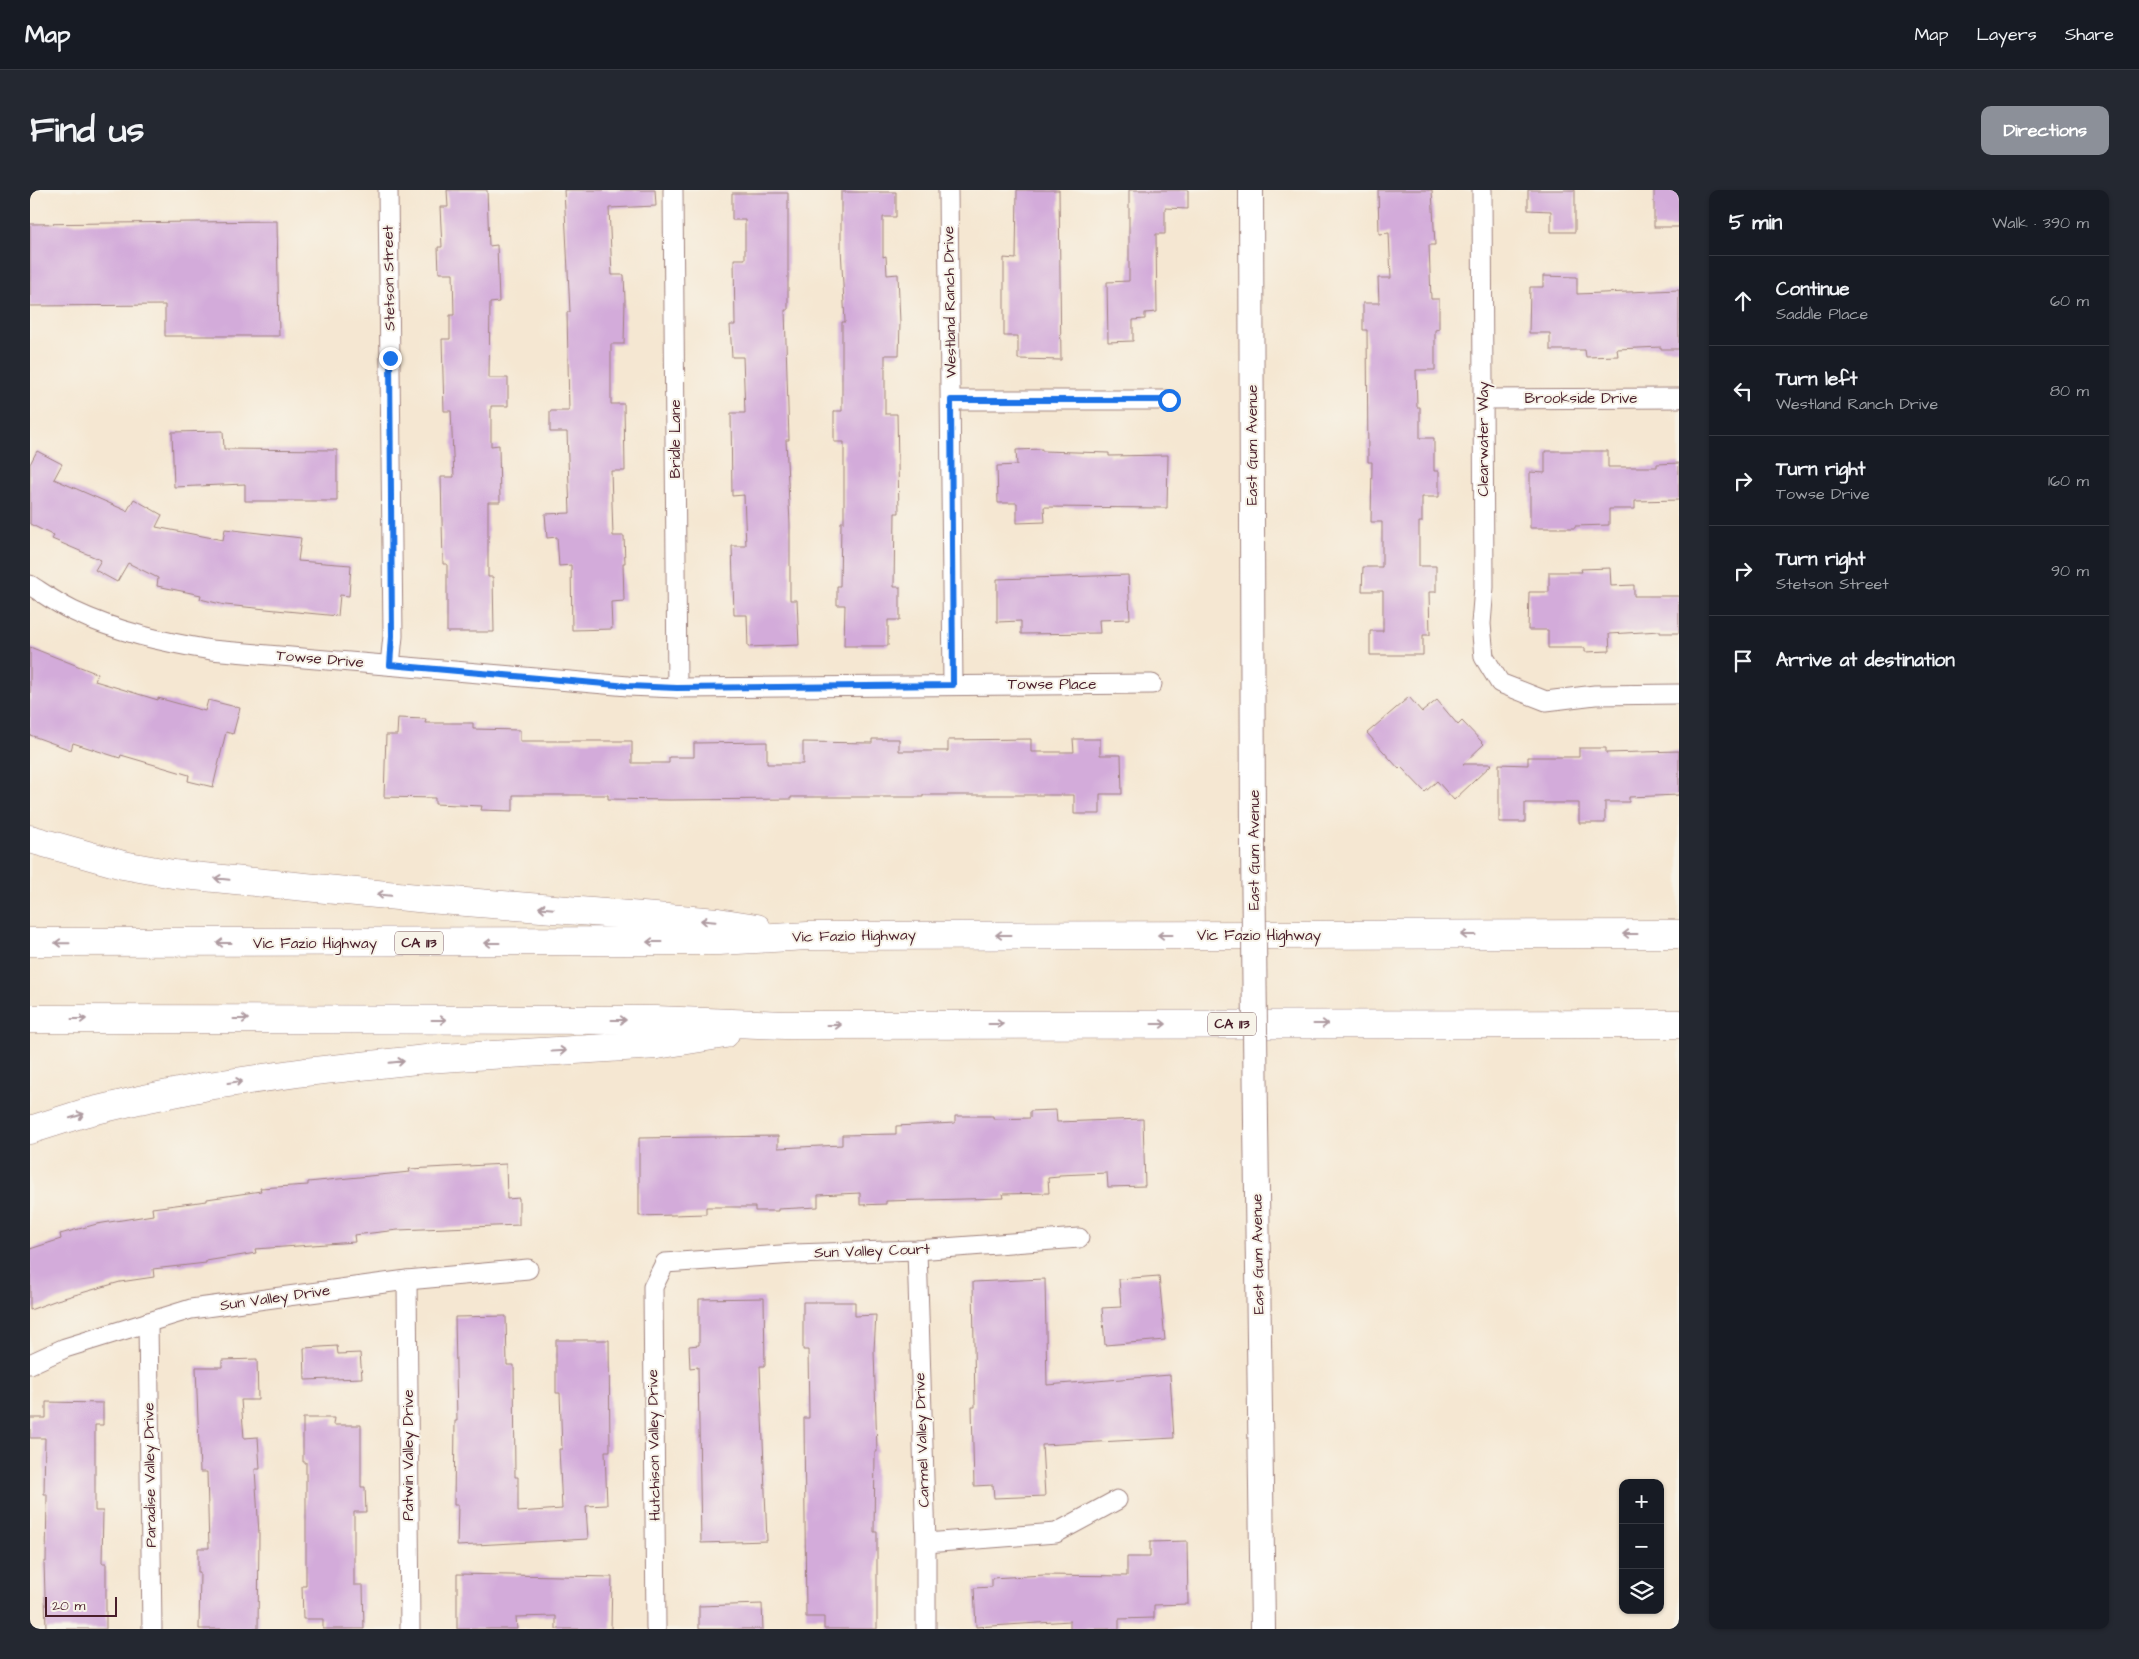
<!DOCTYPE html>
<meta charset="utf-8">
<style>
:root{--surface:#171b24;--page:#242831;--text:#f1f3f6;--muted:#9ea1a6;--line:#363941;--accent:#8c9099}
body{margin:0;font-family:"Architects Daughter",sans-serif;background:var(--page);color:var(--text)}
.controls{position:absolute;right:15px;bottom:15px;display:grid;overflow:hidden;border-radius:10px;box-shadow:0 1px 4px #0004}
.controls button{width:45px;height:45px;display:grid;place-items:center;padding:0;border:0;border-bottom:1px solid var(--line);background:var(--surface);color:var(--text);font:25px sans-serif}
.scale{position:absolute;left:15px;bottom:12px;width:72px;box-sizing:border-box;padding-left:5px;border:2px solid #4a1f2b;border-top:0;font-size:14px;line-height:18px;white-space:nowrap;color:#4a1f2b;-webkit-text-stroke:4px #f7f3e8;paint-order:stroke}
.stop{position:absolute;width:15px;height:15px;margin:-11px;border:4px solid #1a73e8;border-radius:50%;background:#fff}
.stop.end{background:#1a73e8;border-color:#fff;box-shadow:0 1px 5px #0008}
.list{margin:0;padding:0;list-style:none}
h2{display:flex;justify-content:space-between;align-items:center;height:65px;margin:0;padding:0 20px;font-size:21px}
h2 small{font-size:16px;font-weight:400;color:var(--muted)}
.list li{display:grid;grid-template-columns:32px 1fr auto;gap:15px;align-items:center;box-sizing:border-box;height:90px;padding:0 20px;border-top:1px solid var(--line)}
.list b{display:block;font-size:19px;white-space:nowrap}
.list p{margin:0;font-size:16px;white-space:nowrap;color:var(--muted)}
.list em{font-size:16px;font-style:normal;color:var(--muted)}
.icon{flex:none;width:28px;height:28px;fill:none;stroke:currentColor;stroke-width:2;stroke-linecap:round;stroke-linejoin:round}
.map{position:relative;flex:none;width:1649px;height:1439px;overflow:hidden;border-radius:10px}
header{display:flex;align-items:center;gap:30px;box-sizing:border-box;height:70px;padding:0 25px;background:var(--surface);border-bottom:1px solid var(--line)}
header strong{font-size:24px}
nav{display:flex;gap:28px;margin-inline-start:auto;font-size:18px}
.intro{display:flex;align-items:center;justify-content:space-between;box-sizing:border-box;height:120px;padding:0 30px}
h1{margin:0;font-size:35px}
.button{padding:12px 22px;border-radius:10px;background:var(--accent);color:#fff;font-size:18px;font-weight:700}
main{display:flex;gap:30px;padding:0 30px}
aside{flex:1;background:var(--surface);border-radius:10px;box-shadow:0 1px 4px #0004}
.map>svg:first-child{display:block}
.building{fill:#d3abda}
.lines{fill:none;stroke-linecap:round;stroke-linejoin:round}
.minor-casing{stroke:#a0837e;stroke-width:21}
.tertiary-casing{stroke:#a0837e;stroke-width:26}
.motorway-casing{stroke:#a0837e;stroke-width:29}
.minor{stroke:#fff;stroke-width:19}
.tertiary{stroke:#fff;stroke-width:24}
.motorway{stroke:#fff;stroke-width:28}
.tertiary-bridge-casing{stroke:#a0837e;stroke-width:26;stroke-linecap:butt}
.tertiary-bridge{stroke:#fff;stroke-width:24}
.oneway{stroke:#ae9aa0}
.route{stroke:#1a73e8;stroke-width:6}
.labels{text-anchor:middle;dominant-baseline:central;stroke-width:4;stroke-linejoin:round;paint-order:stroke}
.shield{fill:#f7f3e8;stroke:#7e5f64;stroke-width:1}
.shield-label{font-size:14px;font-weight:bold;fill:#4a1f2b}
.street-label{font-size:15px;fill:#4a1f2b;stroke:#f7f3e8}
</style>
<header>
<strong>Map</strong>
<nav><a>Map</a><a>Layers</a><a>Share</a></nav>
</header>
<div class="intro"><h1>Find us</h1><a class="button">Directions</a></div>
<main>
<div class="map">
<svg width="1649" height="1439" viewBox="0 0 1649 1439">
<rect width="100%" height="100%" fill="#f7f3e8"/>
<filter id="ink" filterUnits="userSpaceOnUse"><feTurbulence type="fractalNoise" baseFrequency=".02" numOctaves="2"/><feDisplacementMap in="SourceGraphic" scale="10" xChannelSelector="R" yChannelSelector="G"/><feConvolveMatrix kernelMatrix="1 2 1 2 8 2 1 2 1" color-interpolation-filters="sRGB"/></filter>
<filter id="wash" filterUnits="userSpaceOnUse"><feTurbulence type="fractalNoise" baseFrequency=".0096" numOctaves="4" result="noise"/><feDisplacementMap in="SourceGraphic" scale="20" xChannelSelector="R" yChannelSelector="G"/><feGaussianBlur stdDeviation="1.12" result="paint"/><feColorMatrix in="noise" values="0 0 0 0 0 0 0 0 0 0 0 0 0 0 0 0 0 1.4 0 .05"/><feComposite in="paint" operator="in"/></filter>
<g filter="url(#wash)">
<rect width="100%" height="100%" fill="#f5e7d2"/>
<g id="blocks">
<g class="building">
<path d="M 417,0 L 457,0 L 459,56 L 467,55 L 469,112 L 460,113 L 459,188 L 478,188 L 478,216 L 461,216 L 461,256 L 469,255 L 470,312 L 458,312 L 458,387 L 463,387 L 464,442 L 417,442 L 417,374 L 413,374 L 411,287 L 424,287 L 421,221 L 414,221 L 412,149 L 420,149 L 420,125 L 424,125 L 423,83 L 409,83 L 408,57 L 412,57 L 410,17 L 418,17 Z"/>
<path d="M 534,0 L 625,0 L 626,16 L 579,18 L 582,85 L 594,85 L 595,110 L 594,154 L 581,154 L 581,214 L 594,214 L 595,281 L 581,281 L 583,346 L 594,346 L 595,373 L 593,373 L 594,411 L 581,412 L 582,439 L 542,440 L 541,375 L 529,376 L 527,347 L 517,348 L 515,324 L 540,323 L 537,242 L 520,242 L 520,221 L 539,221 L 537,122 L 540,122 Z"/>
<path d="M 987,0 L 1029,0 L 1031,170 L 988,169 L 988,146 L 974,146 L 974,68 L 986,69 Z"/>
<path d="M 1099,0 L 1158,0 L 1158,19 L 1135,18 L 1135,44 L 1126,44 L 1127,122 L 1115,123 L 1115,129 L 1103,130 L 1103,151 L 1078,152 L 1077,92 L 1099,91 Z"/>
<path d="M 1348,0 L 1402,0 L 1405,55 L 1399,55 L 1401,109 L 1409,109 L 1409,139 L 1405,140 L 1405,180 L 1386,180 L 1387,217 L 1390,217 L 1390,248 L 1404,248 L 1404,281 L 1409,281 L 1409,307 L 1392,307 L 1392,332 L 1389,332 L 1389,376 L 1406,376 L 1406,402 L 1399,402 L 1400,445 L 1393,445 L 1393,465 L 1340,465 L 1340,441 L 1353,441 L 1353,401 L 1332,401 L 1333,377 L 1352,377 L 1352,332 L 1341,332 L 1342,272 L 1338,272 L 1337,140 L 1333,140 L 1333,113 L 1349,113 L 1348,88 L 1361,88 L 1359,43 L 1349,44 Z"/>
<path d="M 1498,0 L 1545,0 L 1545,42 L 1521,42 L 1521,21 L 1498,20 Z"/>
<rect x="1624" y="0" width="25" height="37"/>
<path d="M 811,2 L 866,2 L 866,27 L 853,27 L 853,67 L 856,66 L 857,85 L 868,84 L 870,133 L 869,165 L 855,165 L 855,224 L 867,224 L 869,323 L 865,323 L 864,397 L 870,397 L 870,430 L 858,430 L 858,456 L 814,456 L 815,415 L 807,415 L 807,396 L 810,396 L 811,332 L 814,332 L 814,252 L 804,252 L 804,221 L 812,221 L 812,132 L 815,132 L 811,58 Z"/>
<path d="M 702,3 L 758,3 L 758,120 L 755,120 L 759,250 L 756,250 L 760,334 L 760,410 L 767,410 L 769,455 L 718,457 L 717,425 L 704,425 L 702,356 L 716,356 L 714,305 L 702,306 L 701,223 L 715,223 L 713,167 L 702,167 L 700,135 L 705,135 L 704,69 L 715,69 L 715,30 L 702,30 Z"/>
<path d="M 247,31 L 249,146 L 135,146 L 135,115 L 0,116 L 0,34 Z"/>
<path d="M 1513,86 L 1547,87 L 1547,104 L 1649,100 L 1649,159 L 1631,159 L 1631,157 L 1587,159 L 1588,166 L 1556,167 L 1555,160 L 1520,160 L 1520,143 L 1499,143 L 1500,97 L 1513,97 Z"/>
<path d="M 193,241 L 194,259 L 307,260 L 307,311 L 215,311 L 215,294 L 144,297 L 142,242 Z"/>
<path d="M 1012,259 L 1012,261 L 1079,263 L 1079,266 L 1138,265 L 1137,318 L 1014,317 L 1015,332 L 987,333 L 987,313 L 968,313 L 967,276 L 987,275 L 986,260 Z"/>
<path d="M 7,261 L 32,274 L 24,289 L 97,321 L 104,309 L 132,325 L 126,337 L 193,350 L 195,339 L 271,348 L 268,371 L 321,375 L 319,406 L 310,405 L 308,426 L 195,415 L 170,409 L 171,405 L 127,396 L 128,388 L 98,373 L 87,392 L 65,380 L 71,370 L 22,349 L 24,346 L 0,334 L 0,274 Z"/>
<path d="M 1515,261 L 1578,261 L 1578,277 L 1627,277 L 1627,274 L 1649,273 L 1649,310 L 1605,311 L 1605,319 L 1579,319 L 1579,335 L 1545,336 L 1545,338 L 1500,338 L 1500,282 L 1515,283 Z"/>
<path d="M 1580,378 L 1581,396 L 1604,395 L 1604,406 L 1649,406 L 1649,443 L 1630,443 L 1630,441 L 1579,444 L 1580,461 L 1555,462 L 1555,458 L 1518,458 L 1518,440 L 1498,440 L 1499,402 L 1519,402 L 1519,382 L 1552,382 L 1551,379 Z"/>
<path d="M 1098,385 L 1100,429 L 1069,430 L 1070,443 L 991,444 L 991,431 L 967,432 L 967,389 Z"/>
<path d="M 0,457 L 68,484 L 65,491 L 128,510 L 128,508 L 175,521 L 178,510 L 210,518 L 203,544 L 196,542 L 183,597 L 158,591 L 159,585 L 91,565 L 90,568 L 43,553 L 41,560 L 0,545 Z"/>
<path d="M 1379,507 L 1392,522 L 1407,510 L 1428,535 L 1432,531 L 1454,554 L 1433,574 L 1462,574 L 1424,610 L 1407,591 L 1395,602 L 1371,577 L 1369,579 L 1337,543 Z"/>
<path d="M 368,528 L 396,529 L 395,533 L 443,533 L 443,539 L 490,540 L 490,551 L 602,551 L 602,573 L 639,573 L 639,567 L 664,567 L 664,553 L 737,552 L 737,574 L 773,574 L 773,552 L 842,553 L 842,549 L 869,549 L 869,561 L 918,561 L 918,550 L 1001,549 L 1001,562 L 1044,562 L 1043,549 L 1070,549 L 1070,565 L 1091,565 L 1092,604 L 1070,604 L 1070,624 L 1044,624 L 1044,605 L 893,605 L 893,607 L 761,607 L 761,609 L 639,610 L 578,609 L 578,605 L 483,605 L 483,621 L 451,620 L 452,616 L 405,614 L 405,608 L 354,607 L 356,545 L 367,545 Z"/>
<path d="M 1549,558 L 1576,558 L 1576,563 L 1649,561 L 1649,605 L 1599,607 L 1599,612 L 1575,612 L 1575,633 L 1549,633 L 1549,613 L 1495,613 L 1495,632 L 1469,632 L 1469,574 L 1498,575 L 1498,567 L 1549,567 Z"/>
<path d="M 1026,920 L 1027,932 L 1113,929 L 1115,996 L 1078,997 L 1077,983 L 1029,985 L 1029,987 L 1018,988 L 1019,1003 L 973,1004 L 974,1008 L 856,1011 L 856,1014 L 830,1015 L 830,1003 L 788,1005 L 788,1017 L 748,1019 L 748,1021 L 725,1021 L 725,1017 L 676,1017 L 676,1024 L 609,1026 L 609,948 L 748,946 L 748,958 L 812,955 L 812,945 L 866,944 L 866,936 L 925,933 L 925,926 L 963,926 L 963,929 L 1000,928 L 1000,921 Z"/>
<path d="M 476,974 L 477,1009 L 489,1008 L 489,1035 L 368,1040 L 324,1045 L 325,1052 L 225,1059 L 226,1063 L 176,1071 L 176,1073 L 123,1079 L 124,1087 L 90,1092 L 27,1110 L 0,1120 L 0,1059 L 31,1049 L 30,1044 L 67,1034 L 123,1025 L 122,1018 L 177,1011 L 177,1009 L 231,1001 L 230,998 L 278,995 L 278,992 L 380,982 L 379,979 Z"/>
<path d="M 1129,1086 L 1135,1150 L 1075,1155 L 1072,1118 L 1091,1117 L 1089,1089 Z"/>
<path d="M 1015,1089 L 1017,1195 L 1140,1185 L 1144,1248 L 1012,1255 L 1015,1306 L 964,1308 L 963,1295 L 944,1296 L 942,1217 L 945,1217 L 943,1092 Z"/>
<path d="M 734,1108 L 735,1176 L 730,1176 L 737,1351 L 671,1353 L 668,1177 L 660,1178 L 659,1156 L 669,1155 L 669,1109 Z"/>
<path d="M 773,1112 L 825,1112 L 825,1126 L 846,1125 L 844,1160 L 847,1262 L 845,1262 L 844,1342 L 847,1342 L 847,1439 L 794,1439 L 794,1427 L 776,1427 L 774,1228 L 779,1228 L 778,1160 L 773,1160 Z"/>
<path d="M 476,1126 L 477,1175 L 484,1175 L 485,1287 L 488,1287 L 488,1322 L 532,1319 L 529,1259 L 532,1259 L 530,1203 L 526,1203 L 526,1150 L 579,1150 L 580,1261 L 575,1261 L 577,1315 L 556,1316 L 558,1349 L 427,1356 L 428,1315 L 424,1315 L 425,1231 L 427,1231 L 425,1127 Z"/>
<path d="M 307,1156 L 308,1164 L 330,1163 L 332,1188 L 275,1190 L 274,1158 Z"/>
<path d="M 227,1169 L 228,1210 L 211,1210 L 214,1248 L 228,1247 L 230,1279 L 225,1279 L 229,1344 L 228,1439 L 169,1439 L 170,1382 L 168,1382 L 168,1358 L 179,1358 L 177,1282 L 170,1282 L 166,1177 L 192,1177 L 192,1170 Z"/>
<path d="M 16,1212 L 73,1213 L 73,1235 L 65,1235 L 65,1321 L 73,1321 L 72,1373 L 76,1373 L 76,1439 L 16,1439 L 14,1372 L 16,1372 L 17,1304 L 14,1304 L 15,1248 L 0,1248 L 0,1228 L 16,1228 Z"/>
<path d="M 273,1228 L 304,1228 L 303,1235 L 331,1235 L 331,1297 L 335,1297 L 336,1322 L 324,1322 L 324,1395 L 333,1395 L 334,1439 L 293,1439 L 293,1429 L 273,1429 L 272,1396 L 276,1396 L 276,1272 L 273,1272 Z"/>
<path d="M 1157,1351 L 1158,1414 L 1124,1415 L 1124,1428 L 1089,1429 L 1089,1439 L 1040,1439 L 1040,1431 L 946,1437 L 944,1398 L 962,1397 L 962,1388 L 1014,1385 L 1097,1386 L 1097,1367 L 1120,1367 L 1120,1352 Z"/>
<path d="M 427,1384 L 582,1387 L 581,1439 L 526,1439 L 526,1426 L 486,1427 L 487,1439 L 427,1439 Z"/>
<path d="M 732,1414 L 733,1439 L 669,1439 L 669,1416 Z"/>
</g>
</g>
</g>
<g filter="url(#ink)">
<use href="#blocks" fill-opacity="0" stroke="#a0837e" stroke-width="1"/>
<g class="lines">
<defs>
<g id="minor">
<path d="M 358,0 L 363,446 L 360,475"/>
<path d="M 643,0 L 647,498"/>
<path d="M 918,0 L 923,495"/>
<path d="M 1452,0 L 1454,397 L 1451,434 L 1454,467 L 1470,493 L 1516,511 L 1565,505 L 1649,504"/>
<path d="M 1453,209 L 1649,208"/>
<path d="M 921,210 L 1139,210"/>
<path d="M 0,395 C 14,404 28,414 43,421 C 87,442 133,452 181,460 L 598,496 L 647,498 L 1122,494"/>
<path d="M 887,1060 L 896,1353 L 896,1439"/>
<path d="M 377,1090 L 380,1439"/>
<path d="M 118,1132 L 122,1439"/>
<path d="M 0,1174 L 35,1158 L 161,1119 L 377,1090 L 498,1079"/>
<path d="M 896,1353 L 1026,1343 L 1087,1310"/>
<path d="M 626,1439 L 623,1097 L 635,1073 L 764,1064 L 887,1060 L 1049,1048"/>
</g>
<g id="tertiary">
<path d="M 1221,0 L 1223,655"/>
<path d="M 1226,932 L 1233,1439"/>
</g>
<g id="motorway">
<path d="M 0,649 L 93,675 L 143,684 L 398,709 L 688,732 L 727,738"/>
<path d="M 0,752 L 689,751 L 778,746 L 1649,744"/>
<path d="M 0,829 L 626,830 L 755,835 L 1649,834"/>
<path d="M 0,940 L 54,923 L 109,910 L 178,896 L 275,882 L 396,869 L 627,855 L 695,844"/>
</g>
</defs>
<use href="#minor" class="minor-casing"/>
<use href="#tertiary" class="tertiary-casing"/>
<use href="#motorway" class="motorway-casing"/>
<use href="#minor" class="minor"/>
<use href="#tertiary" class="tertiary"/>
<use href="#motorway" class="motorway"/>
<defs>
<path id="tertiary-bridge" d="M 1223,655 L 1226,932"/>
</defs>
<use href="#tertiary-bridge" class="tertiary-bridge-casing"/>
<use href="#tertiary-bridge" class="tertiary-bridge"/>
</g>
<defs><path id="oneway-shaft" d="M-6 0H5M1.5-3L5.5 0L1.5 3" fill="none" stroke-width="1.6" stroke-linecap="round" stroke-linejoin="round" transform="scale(1.25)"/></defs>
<g class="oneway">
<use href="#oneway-shaft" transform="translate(192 689) rotate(-174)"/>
<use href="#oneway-shaft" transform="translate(354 705) rotate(-175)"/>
<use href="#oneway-shaft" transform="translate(516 718) rotate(-175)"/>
<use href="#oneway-shaft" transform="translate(678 731) rotate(-175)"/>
<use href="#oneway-shaft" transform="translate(1600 744) rotate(180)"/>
<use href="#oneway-shaft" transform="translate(973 745) rotate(180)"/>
<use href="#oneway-shaft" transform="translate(1135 745) rotate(180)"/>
<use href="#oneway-shaft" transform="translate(1438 745) rotate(180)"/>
<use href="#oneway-shaft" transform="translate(624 752) rotate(180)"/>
<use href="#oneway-shaft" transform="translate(32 753) rotate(-179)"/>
<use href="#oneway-shaft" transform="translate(194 753) rotate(180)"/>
<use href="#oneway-shaft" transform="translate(462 753) rotate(180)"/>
<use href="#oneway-shaft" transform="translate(49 829)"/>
<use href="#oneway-shaft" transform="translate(211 829)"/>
<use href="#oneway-shaft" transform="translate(409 830)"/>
<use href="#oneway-shaft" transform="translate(589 830)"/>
<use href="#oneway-shaft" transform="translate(966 834)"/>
<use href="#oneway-shaft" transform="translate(1129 834)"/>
<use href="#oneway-shaft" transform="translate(1291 834)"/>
<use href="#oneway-shaft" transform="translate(804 835)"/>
<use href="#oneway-shaft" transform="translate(529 861) rotate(-3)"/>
<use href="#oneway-shaft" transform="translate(367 872) rotate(-6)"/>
<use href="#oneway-shaft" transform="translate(205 892) rotate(-8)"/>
<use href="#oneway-shaft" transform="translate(47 926) rotate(-17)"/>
</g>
</g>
<g class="lines" filter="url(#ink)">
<path class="route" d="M 360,168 L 362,446 L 360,475 L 598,496 L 647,498 L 923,495 L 921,210 L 1139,210"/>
</g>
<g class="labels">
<g class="shield">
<rect x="365" y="741.5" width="48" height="23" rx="4"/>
<rect x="1178" y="822.5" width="48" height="23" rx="4"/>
</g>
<g class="shield-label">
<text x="389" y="753">CA 113</text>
<text x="1202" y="834">CA 113</text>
</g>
<g class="street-label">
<text transform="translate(359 88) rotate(-91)">Stetson Street</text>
<text transform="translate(920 112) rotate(-91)">Westland Ranch Drive</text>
<text x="1551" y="208">Brookside Drive</text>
<text transform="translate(645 249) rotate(-90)">Bridle Lane</text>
<text transform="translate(1453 249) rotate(-90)">Clearwater Way</text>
<text transform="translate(1222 255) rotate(-90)">East Gum Avenue</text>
<text transform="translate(290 469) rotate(5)">Towse Drive</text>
<text x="1022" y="494">Towse Place</text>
<text transform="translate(1224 660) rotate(-90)">East Gum Avenue</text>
<text x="1229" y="745">Vic Fazio Highway</text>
<text transform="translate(824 746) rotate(-1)">Vic Fazio Highway</text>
<text x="285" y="753">Vic Fazio Highway</text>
<text transform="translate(842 1061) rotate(-2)">Sun Valley Court</text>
<text transform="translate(1228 1064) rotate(-91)">East Gum Avenue</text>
<text transform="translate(245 1108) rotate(-8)">Sun Valley Drive</text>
<text transform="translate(892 1250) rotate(-92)">Carmel Valley Drive</text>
<text transform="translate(624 1255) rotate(-91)">Hutchison Valley Drive</text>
<text transform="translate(378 1265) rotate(-90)">Patwin Valley Drive</text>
<text transform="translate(120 1285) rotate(-91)">Paradise Valley Drive</text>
</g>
</g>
</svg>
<div class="controls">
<button>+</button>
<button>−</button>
<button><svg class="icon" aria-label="layers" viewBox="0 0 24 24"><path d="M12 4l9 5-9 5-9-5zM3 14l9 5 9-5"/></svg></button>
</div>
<div class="scale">20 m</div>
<div class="stop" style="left:1139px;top:210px"></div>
<div class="stop end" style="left:360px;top:168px"></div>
</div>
<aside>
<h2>5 min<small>Walk · 390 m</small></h2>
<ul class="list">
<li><svg class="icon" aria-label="ahead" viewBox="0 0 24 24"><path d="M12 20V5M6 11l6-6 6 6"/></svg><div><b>Continue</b><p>Saddle Place</p></div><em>60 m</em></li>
<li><svg class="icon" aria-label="left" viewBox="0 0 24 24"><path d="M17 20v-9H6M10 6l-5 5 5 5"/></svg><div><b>Turn left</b><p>Westland Ranch Drive</p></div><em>80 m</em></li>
<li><svg class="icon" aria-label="right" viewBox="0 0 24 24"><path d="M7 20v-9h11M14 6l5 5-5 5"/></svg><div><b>Turn right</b><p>Towse Drive</p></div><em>160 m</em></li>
<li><svg class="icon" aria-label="right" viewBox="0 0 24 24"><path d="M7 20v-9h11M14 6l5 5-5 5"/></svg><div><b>Turn right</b><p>Stetson Street</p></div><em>90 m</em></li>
<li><svg class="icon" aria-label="arrive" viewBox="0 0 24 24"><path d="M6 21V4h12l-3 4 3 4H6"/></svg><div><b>Arrive at destination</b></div></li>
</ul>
</aside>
</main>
